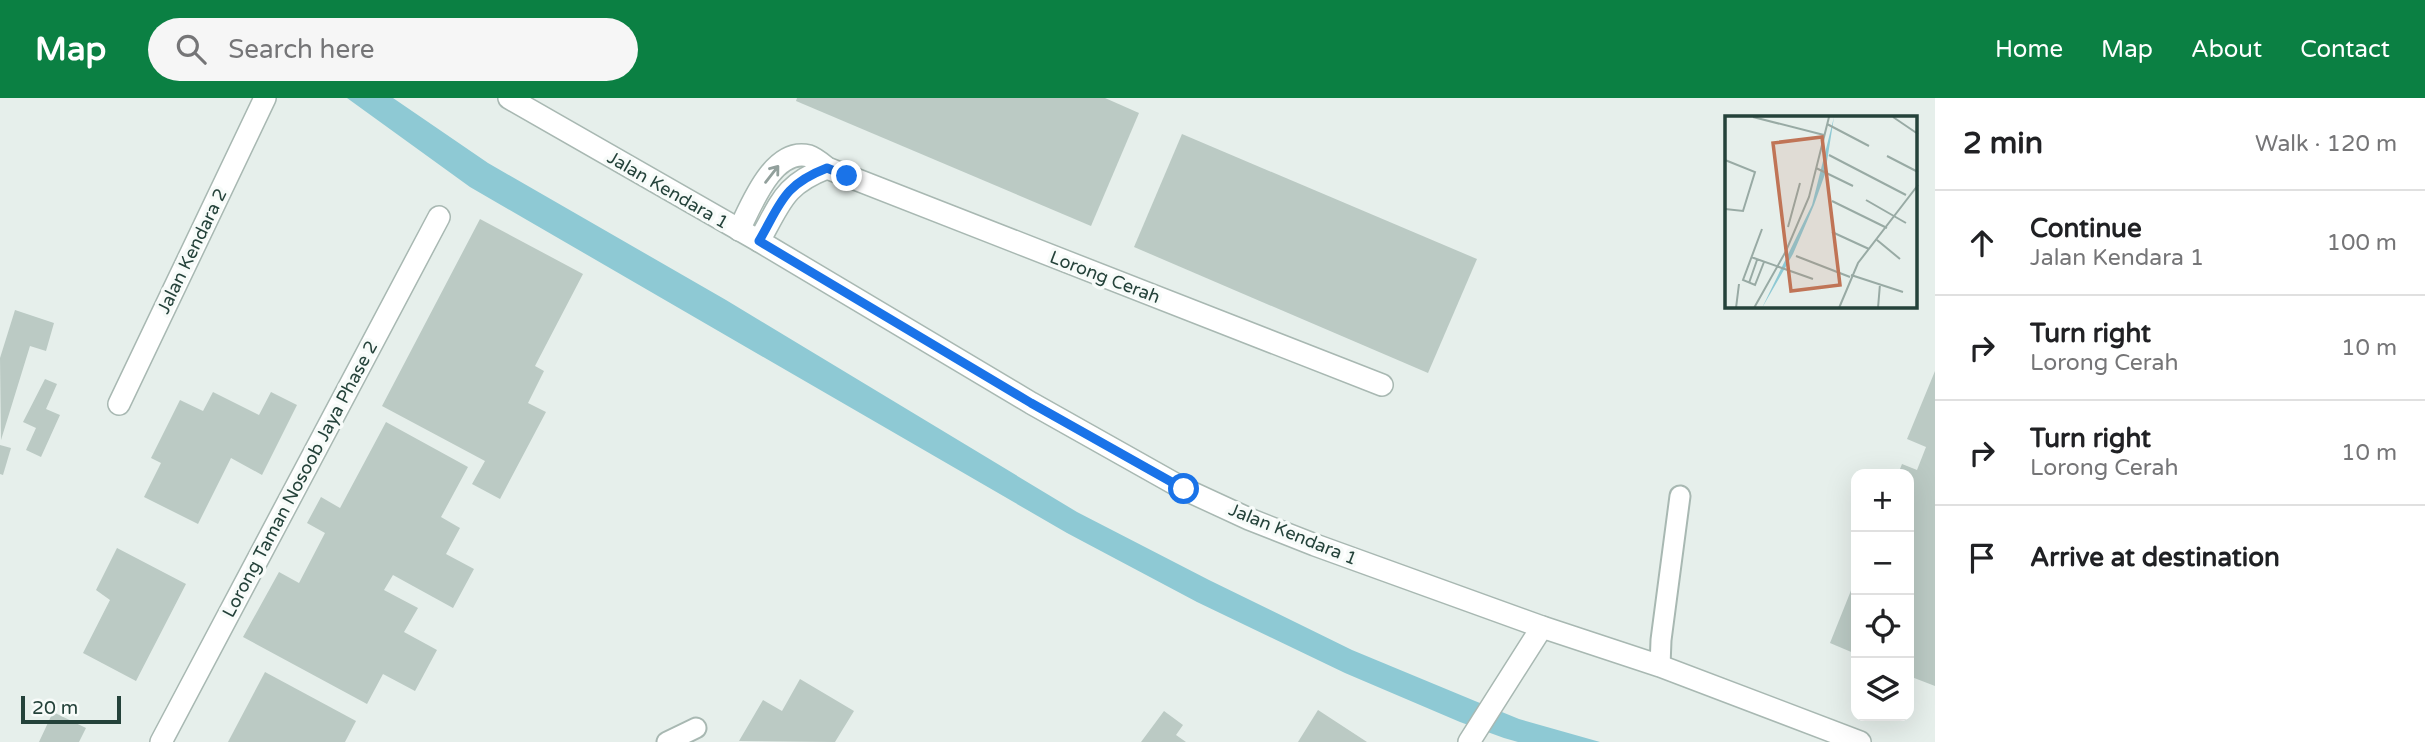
<!DOCTYPE html>
<meta charset="utf-8">
<style>
:root{--surface:#fff;--page:#f6f6f6;--text:#202124;--muted:#757577;--line:#e0e0e0;--accent:#0b8043}
body{margin:0;font-family:"Varela Round",sans-serif;background:var(--page);color:var(--text)}
.controls{position:absolute;right:21px;bottom:21px;display:grid;overflow:hidden;border-radius:14px;box-shadow:0 7px 28px #0002}
.controls button{width:63px;height:63px;display:grid;place-items:center;padding:0;border:0;border-bottom:2px solid var(--line);background:var(--surface);color:var(--text);font:35px sans-serif}
.scale{position:absolute;left:21px;bottom:18px;width:100px;box-sizing:border-box;padding-left:7px;border:4px solid #24423a;border-top:0;font-size:19px;line-height:24px;white-space:nowrap;color:#24423a;-webkit-text-stroke:5px #f7fbf9;paint-order:stroke}
.stop{position:absolute;width:21px;height:21px;margin:-16px;border:5px solid #1a73e8;border-radius:50%;background:#fff}
.stop.end{background:#1a73e8;border-color:#fff;box-shadow:0 2px 7px #0008}
.list{margin:0;padding:0;list-style:none}
h2{display:flex;justify-content:space-between;align-items:center;height:91px;margin:0;padding:0 28px;font-size:30px}
h2 small{font-size:23px;font-weight:400;color:var(--muted)}
.list li{display:grid;grid-template-columns:46px 1fr auto;gap:21px;align-items:center;box-sizing:border-box;height:105px;padding:0 28px;border-top:2px solid var(--line)}
.list b{display:block;font-size:26px;white-space:nowrap}
.list p{margin:0;font-size:23px;white-space:nowrap;color:var(--muted)}
.list em{font-size:23px;font-style:normal;color:var(--muted)}
.icon{flex:none;width:38px;height:38px;fill:none;stroke:currentColor;stroke-width:2;stroke-linecap:round;stroke-linejoin:round}
.map{position:relative;flex:none;width:1935px;height:644px;overflow:hidden}
header{display:flex;align-items:center;gap:42px;box-sizing:border-box;height:98px;padding:0 35px;background:var(--accent);color:#fff}
header strong{font-size:33px}
nav{display:flex;gap:38px;margin-inline-start:auto;font-size:24px}
.search{width:490px;height:63px;background:var(--page);display:flex;align-items:center;gap:18px;box-sizing:border-box;padding:0 24px;border-radius:38px;color:var(--muted);font-size:26px}
main{display:flex}
aside{flex:1;background:var(--surface)}
.map>svg:first-child{display:block}
.water{fill:#8ec9d4}
.building{fill:#bbcac4}
.lines{fill:none;stroke-linecap:round;stroke-linejoin:round}
.service-casing{stroke:#a8b8b2;stroke-width:23}
.minor-casing{stroke:#a8b8b2;stroke-width:24}
.tertiary-casing{stroke:#a8b8b2;stroke-width:24}
.service{stroke:#fff;stroke-width:19}
.minor{stroke:#fff;stroke-width:21}
.tertiary{stroke:#fff;stroke-width:21}
.oneway{stroke:#92a09c}
.route{stroke:#1a73e8;stroke-width:9}
.labels{text-anchor:middle;dominant-baseline:central;stroke-width:7;stroke-linejoin:round;paint-order:stroke}
.street-label{font-size:18px;fill:#24423a;stroke:#f7fbf9}
.inset-road{fill:none;stroke:#98aaa4;stroke-width:2}
.view{fill:#c07456;fill-opacity:0.15;stroke:#c07456;stroke-width:3.5}
.inset-edge{fill:none;stroke:#24423a;stroke-width:3.5}
</style>
<header>
<strong>Map</strong>
<div class="search"><svg class="icon" aria-label="search" viewBox="0 0 24 24"><circle cx="10" cy="10" r="6"/><path d="M15 15l6 6"/></svg>Search here</div>
<nav><a>Home</a><a>Map</a><a>About</a><a>Contact</a></nav>
</header>
<main>
<div class="map">
<svg width="1935" height="644" viewBox="0 0 1935 644">
<rect width="100%" height="100%" fill="#e6efeb"/>
<path class="water" d="M 347,0 L 393,0 L 488,65 L 726,202 L 1077,414 L 1209,482 L 1352,552 L 1475,603 L 1519,621 L 1600,644 L 1518,644 L 1504,640 L 1460,624 L 1345,575 L 1197,504 L 1067,435 L 470,89 Z"/>
<g class="building">
<path d="M 797,0 L 1105,0 L 1139,15 L 1091,128 L 796,3 Z"/>
<path d="M 1182,36 L 1477,161 L 1428,275 L 1134,149 Z"/>
<path d="M 480,121 L 583,176 L 535,268 L 544,273 L 528,305 L 546,314 L 500,401 L 472,386 L 485,363 L 382,308 Z"/>
<path d="M 15,212 L 54,225 L 46,253 L 30,248 L 1,342 L 0,260 Z"/>
<path d="M 1935,273 L 1935,588 L 1909,578 L 1909,408 L 1911,403 L 1909,402 L 1909,376 L 1898,376 L 1902,366 L 1917,372 L 1926,349 L 1907,341 Z"/>
<path d="M 45,281 L 57,286 L 46,311 L 60,317 L 41,359 L 26,352 L 36,330 L 23,324 Z"/>
<path d="M 213,294 L 259,317 L 271,294 L 297,307 L 262,377 L 231,360 L 198,426 L 144,399 L 161,365 L 151,360 L 180,302 L 203,313 Z"/>
<path d="M 386,324 L 468,369 L 441,419 L 460,430 L 446,456 L 474,471 L 453,510 L 393,477 L 384,492 L 418,510 L 404,534 L 437,552 L 415,593 L 383,576 L 367,606 L 243,539 L 279,474 L 299,485 L 325,435 L 307,425 L 321,399 L 340,410 Z"/>
<path d="M 0,347 L 11,350 L 3,377 L 0,376 Z"/>
<path d="M 117,450 L 186,486 L 136,583 L 83,555 L 110,502 L 96,492 Z"/>
<path d="M 1856,480 L 1856,556 L 1830,545 Z"/>
<path d="M 265,574 L 356,623 L 345,644 L 228,644 Z"/>
<path d="M 800,581 L 854,613 L 835,644 L 739,643 L 763,602 L 782,613 Z"/>
<path d="M 1318,612 L 1367,644 L 1298,644 Z"/>
<path d="M 1164,613 L 1183,627 L 1176,637 L 1186,644 L 1141,644 Z"/>
<path d="M 53,614 L 86,630 L 79,644 L 39,644 Z"/>
</g>
<g class="lines">
<defs>
<g id="service">
<path d="M 1660,568 L 1661,542 L 1680,398"/>
<path d="M 667,644 L 696,630"/>
</g>
<g id="minor">
<path d="M 739,132 C 751,108 773,49 809,58 C 815,60 822,66 827,70 L 1382,287"/>
<path d="M 759,143 C 781,105 783,87 827,70"/>
<path d="M 119,306 L 265,0"/>
<path d="M 161,644 L 439,119"/>
<path d="M 1469,644 L 1542,529"/>
</g>
<path id="tertiary" d="M 509,0 L 759,143 L 1031,305 L 1184,391 L 1249,421 L 1315,447 L 1542,529 L 1660,568 L 1860,644"/>
</defs>
<use href="#service" class="service-casing"/>
<use href="#minor" class="minor-casing"/>
<use href="#tertiary" class="tertiary-casing"/>
<use href="#service" class="service"/>
<use href="#minor" class="minor"/>
<use href="#tertiary" class="tertiary"/>
</g>
<defs><path id="oneway-shaft" d="M-6 0H5M1.5-3L5.5 0L1.5 3" fill="none" stroke-width="1.6" stroke-linecap="round" stroke-linejoin="round" transform="scale(1.75)"/></defs>
<use class="oneway" href="#oneway-shaft" transform="translate(772 76) rotate(-52)"/>
<g class="lines">
<path class="route" d="M 847,78 L 827,70 C 783,87 781,105 759,143 L 1031,305 L 1184,391"/>
</g>
<g class="labels">
<g class="street-label">
<text transform="translate(668 92) rotate(30)">Jalan Kendara 1</text>
<text transform="translate(192 153) rotate(-64)">Jalan Kendara 2</text>
<text transform="translate(1105 179) rotate(21)">Lorong Cerah</text>
<text transform="translate(300 381) rotate(-62)">Lorong Taman Nosoob Jaya Phase 2</text>
<text transform="translate(1293 436) rotate(22)">Jalan Kendara 1</text>
</g>
</g>
<g transform="translate(1725 18)">
<rect width="192" height="192" fill="#e6efeb"/>
<path d="M 109,1 L 100,58 L 89,89 L 68,138 L 37,192 L 87,89 Z" fill="#8ec9d4"/>
<path class="inset-road" d="M 28,1 L 99,19M 168,1 L 193,18M 102,8 L 144,30M 104,39 L 181,79M 162,40 L 193,56M 0,44 L 30,56 L 18,95 L 0,93M 91,52 L 128,70M 141,84 L 181,107M 107,85 L 162,112M 63,111 L 75,67M 37,113 L 18,164 L 30,169 L 39,146M 107,116 L 144,133M 152,124 L 175,143M 71,140 L 125,161M 26,141 L 88,163M 126,159 L 178,176M 24,167 L 32,144M 11,192 L 14,168M 29,192 L 61,135 L 84,81 L 104,1M 114,192 L 133,147 L 193,69M 153,192 L 155,168"/>
<path class="view" d="M 97,21 L 115,169 L 66,175 L 48,27 Z"/>
<rect width="192" height="192" class="inset-edge"/>
</g>
</svg>
<div class="controls">
<button>+</button>
<button>−</button>
<button><svg class="icon" aria-label="locate" viewBox="0 0 24 24"><circle cx="12" cy="12" r="6"/><path d="M12 2v4M12 18v4M2 12h4M18 12h4"/></svg></button>
<button><svg class="icon" aria-label="layers" viewBox="0 0 24 24"><path d="M12 4l9 5-9 5-9-5zM3 14l9 5 9-5"/></svg></button>
</div>
<div class="scale">20 m</div>
<div class="stop" style="left:1184px;top:391px"></div>
<div class="stop end" style="left:847px;top:78px"></div>
</div>
<aside>
<h2>2 min<small>Walk · 120 m</small></h2>
<ul class="list">
<li><svg class="icon" aria-label="ahead" viewBox="0 0 24 24"><path d="M12 20V5M6 11l6-6 6 6"/></svg><div><b>Continue</b><p>Jalan Kendara 1</p></div><em>100 m</em></li>
<li><svg class="icon" aria-label="right" viewBox="0 0 24 24"><path d="M7 20v-9h11M14 6l5 5-5 5"/></svg><div><b>Turn right</b><p>Lorong Cerah</p></div><em>10 m</em></li>
<li><svg class="icon" aria-label="right" viewBox="0 0 24 24"><path d="M7 20v-9h11M14 6l5 5-5 5"/></svg><div><b>Turn right</b><p>Lorong Cerah</p></div><em>10 m</em></li>
<li><svg class="icon" aria-label="arrive" viewBox="0 0 24 24"><path d="M6 21V4h12l-3 4 3 4H6"/></svg><div><b>Arrive at destination</b></div></li>
</ul>
</aside>
</main>
